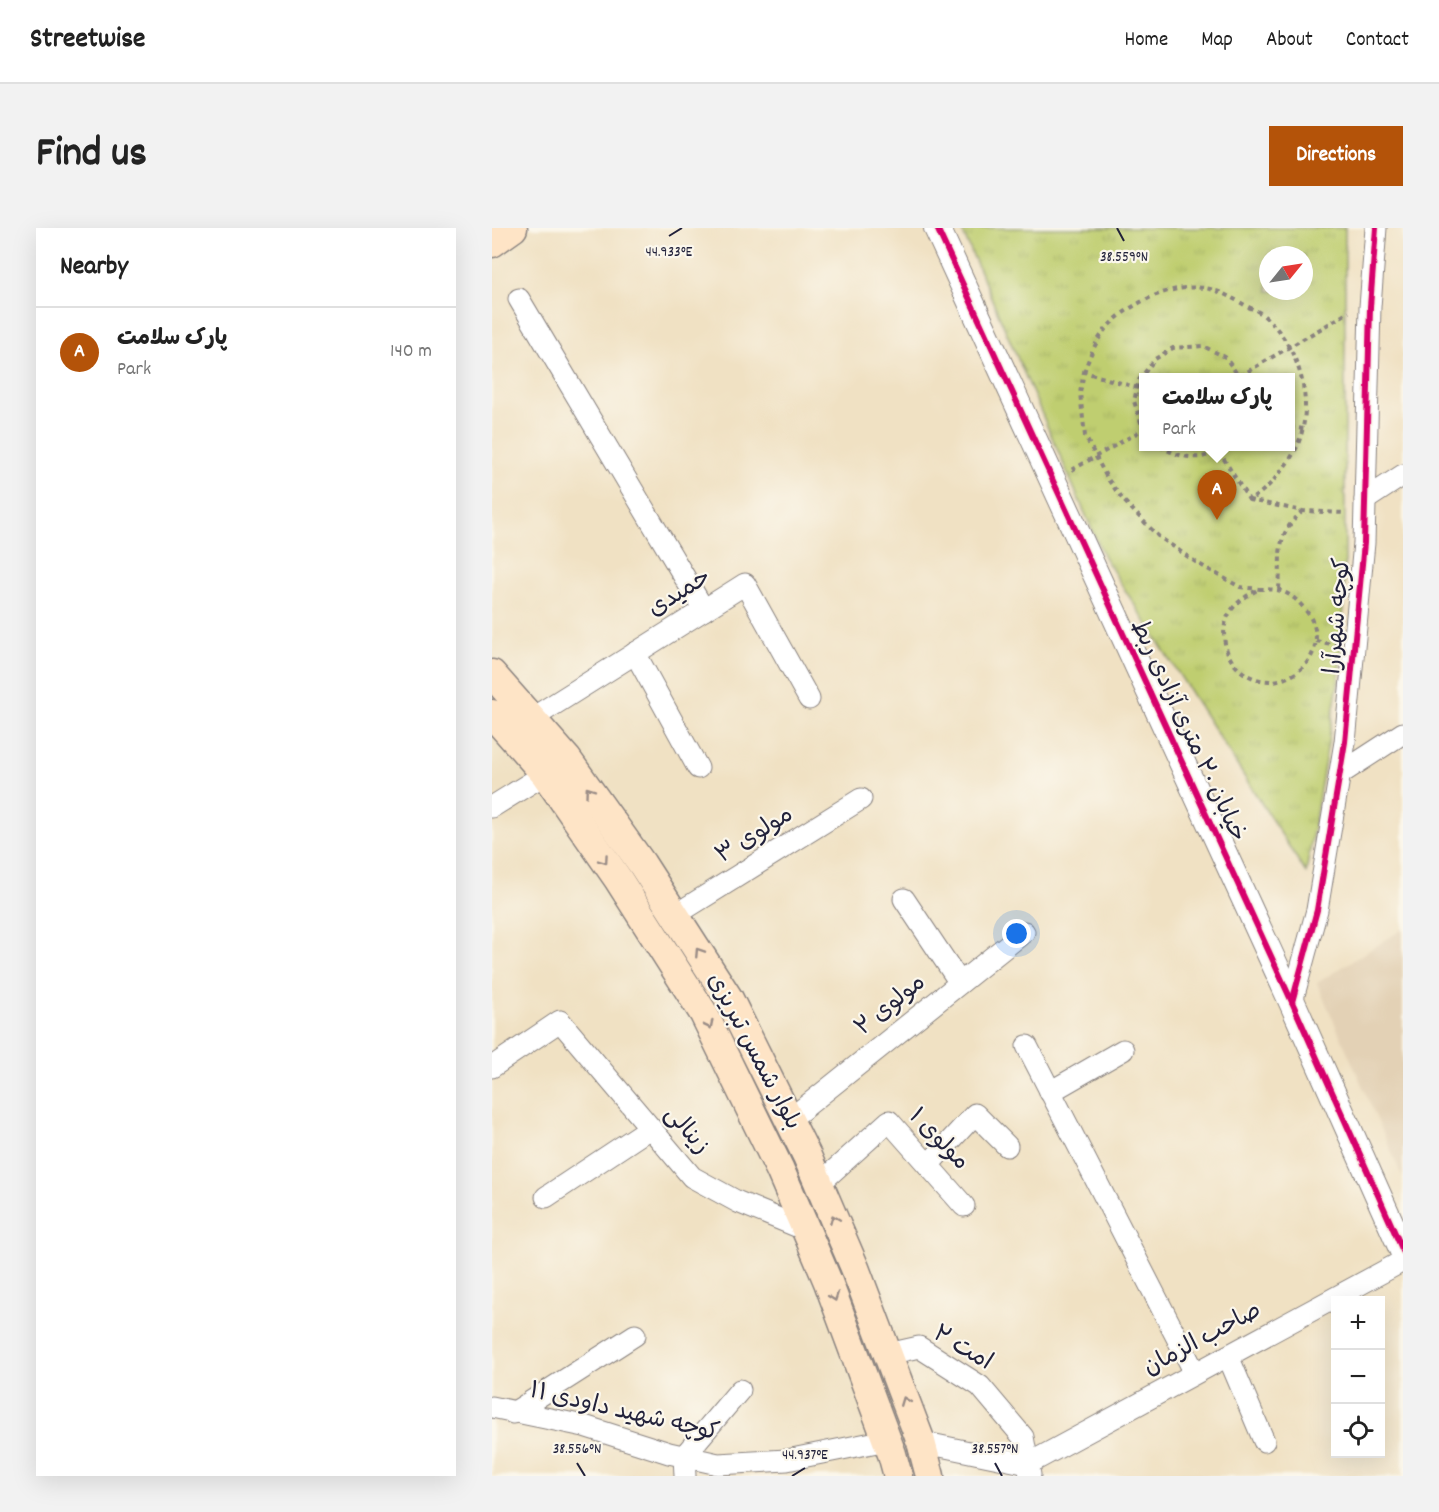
<!DOCTYPE html>
<meta charset="utf-8">
<style>
:root{--surface:#fff;--page:#f2f2f2;--text:#222;--muted:#767676;--line:#e0e0e0;--accent:#b45309}
body{margin:0;font-family:Dekko,"Playpen Sans Arabic",sans-serif;background:var(--page);color:var(--text)}
.controls{position:absolute;right:18px;bottom:18px;display:grid;overflow:hidden;border-radius:0px;box-shadow:0 6px 24px #0002}
.controls button{width:54px;height:54px;display:grid;place-items:center;padding:0;border:0;border-bottom:2px solid var(--line);background:var(--surface);color:var(--text);font:30px sans-serif}
.compass{position:absolute;left:767px;top:18px;width:54px;height:54px;border-radius:50%;background:var(--surface);box-shadow:0 6px 24px #0002;rotate:60deg}
.you{position:absolute;left:525px;top:706px;width:21px;height:21px;margin:-15px;border:4px solid #fff;border-radius:50%;background:#1a73e8;box-shadow:0 0 0 9px #1a73e833}
.badge{display:grid;place-items:center;width:39px;height:39px;border-radius:50%;background:var(--accent);color:#fff;font-size:20px;font-weight:700}
.pin{position:absolute;translate:-50% -50px;filter:drop-shadow(0 2px 3px #0008)}
.pin::after{content:'';position:absolute;top:32px;width:21px;height:18px;background:inherit;clip-path:polygon(0 0,100% 0,50% 100%)}
.popup{position:absolute;left:647px;top:145px;width:156px;height:78px;box-sizing:border-box;display:grid;place-content:center;border-radius:0px;background:var(--surface);filter:drop-shadow(0 2px 4px #0005);font-size:20px;white-space:nowrap;color:var(--muted)}
.popup b{font-size:22px;color:var(--text)}
.popup::after{content:'';position:absolute;left:50%;top:100%;margin-left:-12px;border:12px solid transparent;border-top-color:var(--surface)}
.list{margin:0;padding:0;list-style:none}
h2{display:flex;justify-content:space-between;align-items:center;height:78px;margin:0;padding:0 24px;font-size:26px}
h2 small{font-size:20px;font-weight:400;color:var(--muted)}
.list li{display:grid;grid-template-columns:39px 1fr auto;gap:18px;align-items:center;box-sizing:border-box;height:90px;padding:0 24px;border-top:2px solid var(--line)}
.list b{display:block;font-size:22px;white-space:nowrap}
.list p{margin:0;font-size:20px;white-space:nowrap;color:var(--muted)}
.list em{font-size:20px;font-style:normal;color:var(--muted)}
.icon{flex:none;width:33px;height:33px;fill:none;stroke:currentColor;stroke-width:2;stroke-linecap:round;stroke-linejoin:round}
.map{position:relative;flex:none;width:911px;height:1248px;overflow:hidden;border-radius:0px}
header{display:flex;align-items:center;gap:36px;box-sizing:border-box;height:84px;padding:0 30px;background:var(--surface);border-bottom:2px solid var(--line)}
header strong{font-size:28px}
nav{display:flex;gap:33px;margin-inline-start:auto;font-size:21px}
.intro{display:flex;align-items:center;justify-content:space-between;box-sizing:border-box;height:144px;padding:0 36px}
h1{margin:0;font-size:42px}
.button{padding:15px 27px;border-radius:0px;background:var(--accent);color:#fff;font-size:21px;font-weight:700}
main{display:flex;gap:36px;padding:0 36px}
aside{flex:1;background:var(--surface);border-radius:0px;box-shadow:0 6px 24px #0002}
.map>svg:first-child{display:block}
.built{fill:#e3d1b5}
.park{fill:url(#park-tufts);stroke:#707856;stroke-width:1.5;fill-rule:evenodd}
.lines{fill:none;stroke-linecap:round;stroke-linejoin:round}
.minor-casing{stroke:#89827f;stroke-width:23}
.tertiary-casing{stroke:#89827f;stroke-width:28}
.secondary-casing{stroke:#89827f;stroke-width:31}
.path{stroke:#89827f;stroke-width:4;stroke-dasharray:4.5 4.5;stroke-linecap:butt}
.minor{stroke:#fff;stroke-width:21}
.tertiary{stroke:#fff;stroke-width:26}
.secondary{stroke:#fee4c6;stroke-width:28}
.cycleway-casing{stroke:#fbf7ec;stroke-width:10}
.cycleway{stroke:#d6006c;stroke-width:6}
.oneway{stroke:#9b8d87}
.ticks{fill:none;stroke:#22223b;stroke-width:2}
.labels{text-anchor:middle;dominant-baseline:central;stroke-width:4.5;stroke-linejoin:round;paint-order:stroke}
.street-label{font-size:24px;fill:#22223b;stroke:#fbf7ec}
.ticks-label{font-size:15px;text-anchor:middle;fill:#22223b;stroke:#fbf7ec;stroke-width:4.5;stroke-linejoin:round;paint-order:stroke}
</style>
<header>
<strong>Streetwise</strong>
<nav><a>Home</a><a>Map</a><a>About</a><a>Contact</a></nav>
</header>
<div class="intro"><h1>Find us</h1><a class="button">Directions</a></div>
<main>
<aside>
<h2>Nearby<small></small></h2>
<ul class="list">
<li><span class="badge">A</span><div><b>پارک سلامت</b><p>Park</p></div><em>140 m</em></li>
</ul>
</aside>
<div class="map">
<svg width="911" height="1248" viewBox="0 0 911 1248">
<defs>
<pattern id="park-tufts" width="24" height="20" patternUnits="userSpaceOnUse" patternTransform="scale(1.5)"><rect width="24" height="20" fill="#bfce70"/><path d="M3 7l-1-3M5 7V3M7 7l1-3M15 17l-1-3M17 17v-4M19 17l1-3" fill="none" stroke="#a4b162"/></pattern>
</defs>
<rect width="100%" height="100%" fill="#fbf7ec"/>
<filter id="ink" filterUnits="userSpaceOnUse"><feTurbulence type="fractalNoise" baseFrequency=".0167" numOctaves="2"/><feDisplacementMap in="SourceGraphic" scale="12" xChannelSelector="R" yChannelSelector="G"/><feConvolveMatrix kernelMatrix="1 2 1 2 8 2 1 2 1" color-interpolation-filters="sRGB"/></filter>
<filter id="wash" filterUnits="userSpaceOnUse"><feTurbulence type="fractalNoise" baseFrequency=".008" numOctaves="4" result="noise"/><feDisplacementMap in="SourceGraphic" scale="24" xChannelSelector="R" yChannelSelector="G"/><feGaussianBlur stdDeviation="1.35" result="paint"/><feColorMatrix in="noise" values="0 0 0 0 0 0 0 0 0 0 0 0 0 0 0 0 0 1.4 0 .05"/><feComposite in="paint" operator="in"/></filter>
<g filter="url(#wash)">
<rect width="100%" height="100%" fill="#f0e1c3"/>
<path class="built" d="M 911,701 L 911,950 L 825,755 Z"/>
<path class="park" d="M 469,0 L 853,0 L 853,343 L 847,450 L 814,645 L 612,329 ZM 776,27 L 812,27 L 812,63 L 776,63 ZM 652,150 L 798,150 L 798,218 L 652,218 Z"/>
</g>
<g filter="url(#ink)">
<g class="lines">
<defs>
<g id="minor">
<path d="M 27,71 L 212,382"/>
<path d="M 873,272 L 911,247"/>
<path d="M 143,425 L 206,540"/>
<path d="M 39,491 L 253,356 L 317,471"/>
<path d="M 848,546 L 911,505"/>
<path d="M 0,579 L 53,546"/>
<path d="M 412,671 L 468,755"/>
<path d="M 183,687 L 369,571"/>
<path d="M 800,774 L 825,682 L 853,514 L 872,315 L 878,79 L 884,0"/>
<path d="M 535,818 L 703,1145"/>
<path d="M 0,839 L 68,793 L 200,949 L 246,974 L 314,1002"/>
<path d="M 558,864 L 631,822"/>
<path d="M 297,892 L 532,704"/>
<path d="M 436,937 L 483,886 L 515,918"/>
<path d="M 327,956 L 397,893 L 472,978"/>
<path d="M 54,969 L 158,900"/>
<path d="M 396,1126 L 427,1119 L 488,1158 L 531,1209 L 538,1247"/>
<path d="M 736,1128 L 772,1213"/>
<path d="M 0,1179 L 92,1198 L 177,1225 L 226,1236 L 295,1232 L 395,1212"/>
<path d="M 21,1185 L 143,1107"/>
<path d="M 429,1214 L 536,1236 L 911,1033"/>
<path d="M 193,1248 L 192,1228 L 248,1162"/>
</g>
<path id="tertiary" d="M 445,0 L 800,774 L 911,1023"/>
<g id="secondary">
<path d="M 0,15 L 21,0"/>
<path d="M 0,446 L 75,531 L 150,636 L 237,771 L 315,928 L 363,1040 L 429,1214 L 438,1248"/>
<path d="M 0,486 L 53,546 L 126,651 L 212,786 L 288,942 L 314,1002 L 336,1054 L 400,1226 L 406,1248"/>
</g>
</defs>
<use href="#minor" class="minor-casing"/>
<use href="#tertiary" class="tertiary-casing"/>
<use href="#secondary" class="secondary-casing"/>
<g class="path">
<path d="M 592,144 C 597,130 603,115 612,103 C 634,76 682,53 718,61 C 730,64 740,70 751,76 C 757,80 765,82 771,87 C 812,121 828,190 796,234 C 786,248 772,265 757,272 L 811,283 L 853,285"/>
<path d="M 748,148 L 857,84"/>
<path d="M 646,160 L 592,144 L 588,165 L 593,208 L 615,250 L 631,272 L 666,308 L 705,335 L 748,359 L 767,361"/>
<path d="M 798,199 L 812,201"/>
<path d="M 652,204 L 642,173 L 647,152 L 663,131 L 681,120 L 711,118 L 733,129 L 748,150"/>
<path d="M 668,218 C 689,231 713,235 733,218"/>
<path d="M 727,223 L 757,272"/>
<path d="M 580,242 L 650,202"/>
<path d="M 767,361 C 787,361 796,362 811,379 C 851,424 789,476 748,442 C 731,428 726,398 741,380 C 747,372 758,366 767,361 Z"/>
<path d="M 787,361 C 790,326 781,309 811,283"/>
<path d="M 824,413 L 844,417"/>
</g>
<use href="#minor" class="minor"/>
<use href="#tertiary" class="tertiary"/>
<use href="#secondary" class="secondary"/>
<defs>
<g id="cycleway">
<path d="M 445,0 L 800,774 L 911,1023"/>
<path d="M 800,774 L 825,682 L 853,514 L 872,315 L 878,79 L 884,0"/>
</g>
</defs>
<use href="#cycleway" class="cycleway-casing"/>
<use href="#cycleway" class="cycleway"/>
</g>
<defs><path id="oneway-chevron" d="M-2-3.5L2.5 0L-2 3.5" fill="none" stroke-width="1.6" stroke-linecap="round" stroke-linejoin="round" transform="scale(1.5)"/></defs>
<g class="oneway">
<use href="#oneway-chevron" transform="translate(97 563) rotate(-126)"/>
<use href="#oneway-chevron" transform="translate(112 632) rotate(55)"/>
<use href="#oneway-chevron" transform="translate(207 724) rotate(-123)"/>
<use href="#oneway-chevron" transform="translate(217 797) rotate(64)"/>
<use href="#oneway-chevron" transform="translate(342 991) rotate(-113)"/>
<use href="#oneway-chevron" transform="translate(342 1069) rotate(70)"/>
<use href="#oneway-chevron" transform="translate(413 1173) rotate(-111)"/>
</g>
</g>
<path class="ticks" d="M 625,0 L 632,13M 177,8 L 190,0M 85,1235 L 93,1248M 503,1235 L 510,1248M 300,1248 L 313,1240"/>
<g class="labels">
<g class="street-label">
<text transform="translate(188 366) rotate(-32)">حمیدی</text>
<text transform="translate(847 388) rotate(-85)">کوچه شهرآرا</text>
<text transform="translate(695 503) rotate(65)">خیابان ۲۰ متری آزادی ربط</text>
<text transform="translate(263 608) rotate(-32)">مولوی ۳</text>
<text transform="translate(399 778) rotate(-39)">مولوی ۲</text>
<text transform="translate(261 824) rotate(62)">بلوار شمس تبریزی</text>
<text transform="translate(194 903) rotate(49)">زینالی</text>
<text transform="translate(446 912) rotate(46)">مولوی ۱</text>
<text transform="translate(711 1112) rotate(-28)">صاحب الزمان</text>
<text transform="translate(470 1121) rotate(31)">امت ۲</text>
<text transform="translate(132 1185) rotate(13)">کوچه شهید داودی ۱۱</text>
</g>
</g>
<g class="ticks-label">
<text x="177" y="28">44.933°E</text>
<text x="632" y="33">38.559°N</text>
<text x="85" y="1225">38.556°N</text>
<text x="503" y="1225">38.557°N</text>
<text x="313" y="1231">44.937°E</text>
</g>
</svg>
<div class="controls">
<button>+</button>
<button>−</button>
<button><svg class="icon" aria-label="locate" viewBox="0 0 24 24"><circle cx="12" cy="12" r="6"/><path d="M12 2v4M12 18v4M2 12h4M18 12h4"/></svg></button>
</div>
<svg class="compass" viewBox="-18 -18 36 36"><path d="M0-13l5 13h-10z" fill="#e53935"/><path d="M0 13l5-13h-10z" fill="#767676"/></svg>
<div class="you"></div>
<div class="pin badge" style="left:725px;top:292px">A</div>
<div class="popup"><b>پارک سلامت</b>Park</div>
</div>
</main>
